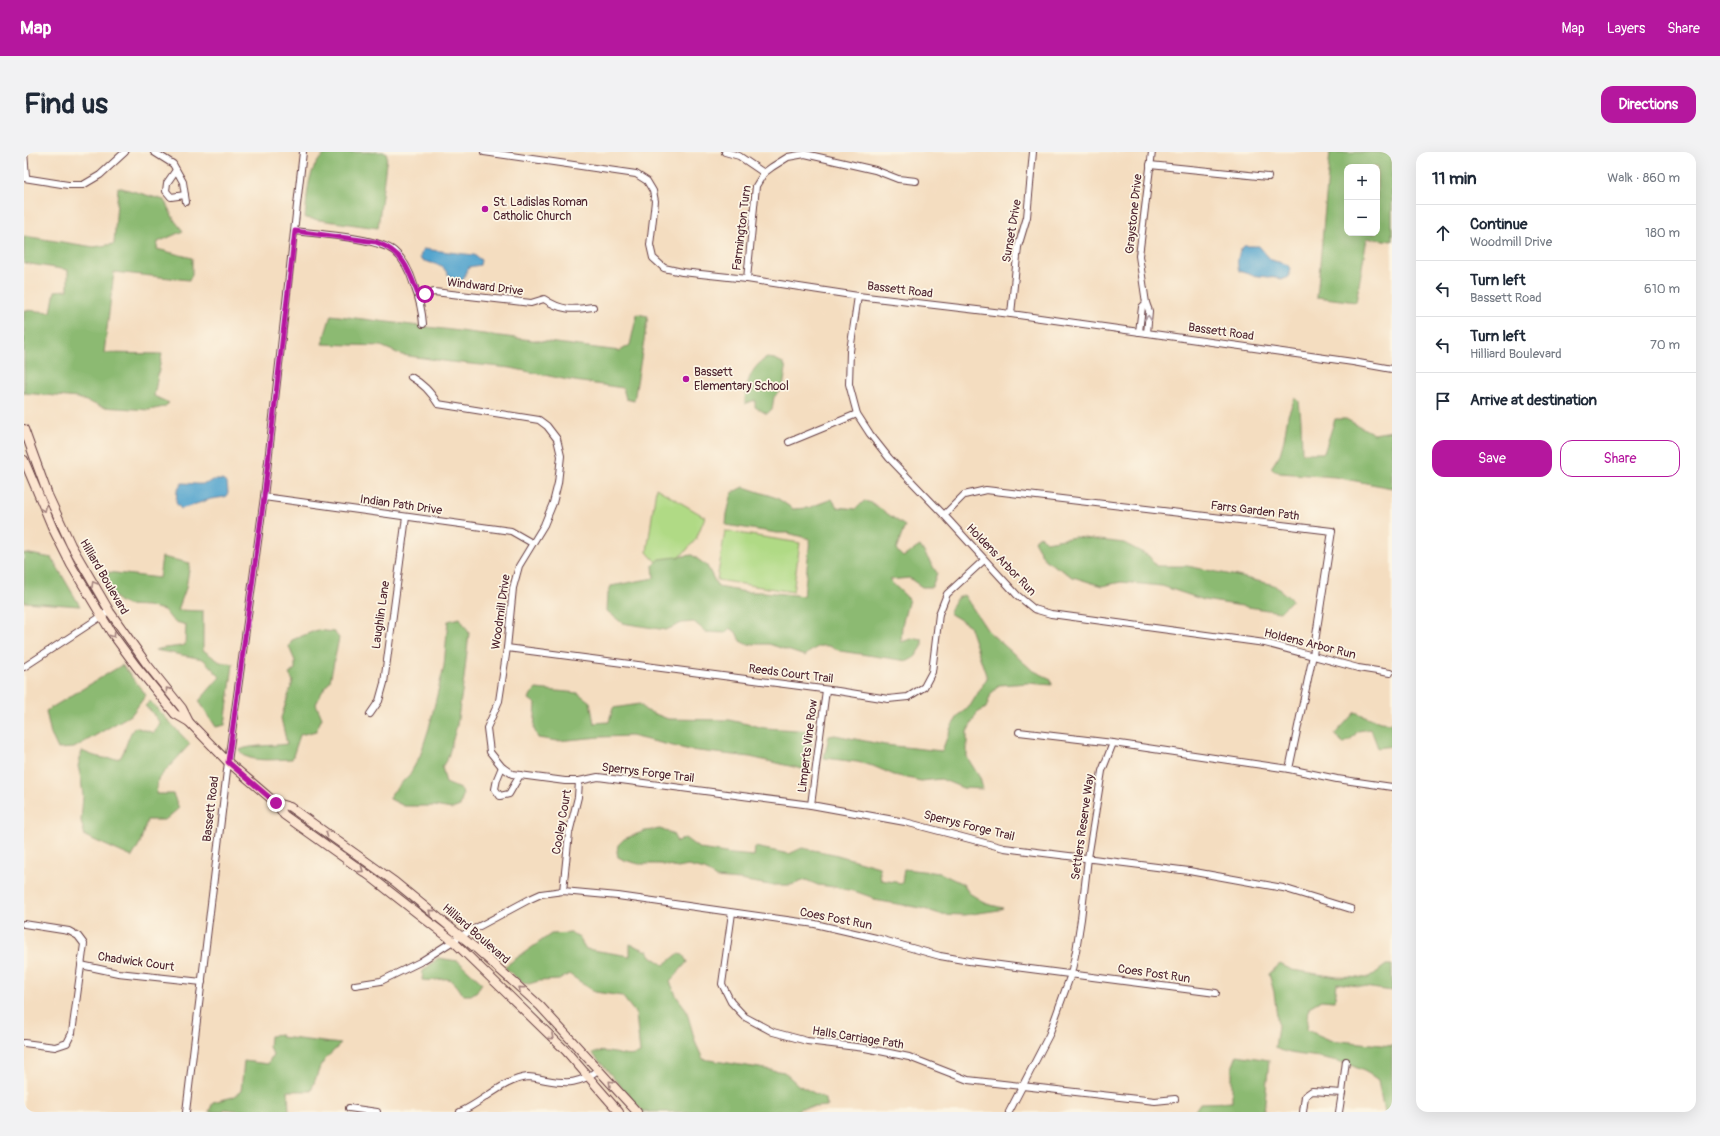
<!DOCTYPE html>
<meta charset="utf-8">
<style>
:root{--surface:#fff;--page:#f2f2f3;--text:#1f2937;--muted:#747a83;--line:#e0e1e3;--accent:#b5179e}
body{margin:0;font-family:Pangolin,sans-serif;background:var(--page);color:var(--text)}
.controls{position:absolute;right:12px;top:12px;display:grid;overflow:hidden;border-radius:8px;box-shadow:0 4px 16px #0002}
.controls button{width:36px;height:36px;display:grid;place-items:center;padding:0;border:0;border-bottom:1px solid var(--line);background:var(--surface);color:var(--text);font:20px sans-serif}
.stop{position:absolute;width:12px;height:12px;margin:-9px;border:3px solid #b5179e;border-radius:50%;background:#fff}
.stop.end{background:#b5179e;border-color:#fff;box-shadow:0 1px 4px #0008}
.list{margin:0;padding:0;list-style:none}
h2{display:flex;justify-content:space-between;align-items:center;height:52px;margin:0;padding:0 16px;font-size:17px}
h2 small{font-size:13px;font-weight:400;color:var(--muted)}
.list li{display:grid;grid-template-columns:26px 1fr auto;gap:12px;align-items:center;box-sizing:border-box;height:56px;padding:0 16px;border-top:1px solid var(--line)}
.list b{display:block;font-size:15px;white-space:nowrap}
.list p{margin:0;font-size:13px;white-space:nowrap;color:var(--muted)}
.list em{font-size:13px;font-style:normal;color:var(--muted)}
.actions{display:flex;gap:8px;padding:12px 16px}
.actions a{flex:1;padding:9px 0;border:1px solid var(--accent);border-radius:12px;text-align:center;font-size:14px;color:var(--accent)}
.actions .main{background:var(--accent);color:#fff}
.icon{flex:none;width:22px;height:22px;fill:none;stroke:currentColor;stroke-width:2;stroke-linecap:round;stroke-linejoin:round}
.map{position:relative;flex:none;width:1368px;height:960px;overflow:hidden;border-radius:12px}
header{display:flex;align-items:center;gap:24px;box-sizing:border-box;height:56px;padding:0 20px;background:var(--accent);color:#fff}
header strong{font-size:19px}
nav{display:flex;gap:22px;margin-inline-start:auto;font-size:14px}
.intro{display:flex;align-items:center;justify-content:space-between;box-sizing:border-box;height:96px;padding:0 24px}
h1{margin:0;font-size:28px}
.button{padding:10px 18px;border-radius:12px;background:var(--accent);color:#fff;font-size:14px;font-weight:700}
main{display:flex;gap:24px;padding:0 24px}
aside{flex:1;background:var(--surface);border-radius:12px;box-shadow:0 4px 16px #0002}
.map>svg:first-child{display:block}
.green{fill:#b0da85;stroke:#7d7c58}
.forest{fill:#8cba72;stroke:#6b6c4e;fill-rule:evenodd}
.water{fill:#53a4ce;stroke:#4e627c}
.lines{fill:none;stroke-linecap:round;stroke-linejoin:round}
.street-casing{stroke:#643c41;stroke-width:8}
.secondary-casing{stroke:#643c41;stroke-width:10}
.street{stroke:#fff;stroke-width:6}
.secondary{stroke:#fce5d0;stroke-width:8}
.oneway{stroke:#ae9aa0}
.oneway2{stroke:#a3827e}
.route{stroke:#b5179e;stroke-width:5}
.poi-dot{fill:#b5179e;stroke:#fcf5e5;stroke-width:1.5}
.labels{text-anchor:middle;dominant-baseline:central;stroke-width:3.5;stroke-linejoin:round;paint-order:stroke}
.poi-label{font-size:12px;fill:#4a1f2b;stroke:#fcf5e5;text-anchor:start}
.street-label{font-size:12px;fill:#4a1f2b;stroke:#fcf5e5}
</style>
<header>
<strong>Map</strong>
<nav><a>Map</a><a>Layers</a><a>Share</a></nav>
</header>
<div class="intro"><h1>Find us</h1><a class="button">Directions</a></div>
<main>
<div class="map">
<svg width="1368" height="960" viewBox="0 0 1368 960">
<rect width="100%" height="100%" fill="#fcf5e5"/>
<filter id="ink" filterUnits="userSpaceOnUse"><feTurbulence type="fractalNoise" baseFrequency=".025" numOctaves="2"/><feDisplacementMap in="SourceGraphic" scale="8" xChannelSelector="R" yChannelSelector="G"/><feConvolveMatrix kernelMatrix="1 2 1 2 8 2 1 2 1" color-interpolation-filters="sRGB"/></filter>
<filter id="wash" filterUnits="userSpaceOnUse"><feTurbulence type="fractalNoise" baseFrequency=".012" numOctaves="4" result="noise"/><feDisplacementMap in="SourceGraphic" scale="16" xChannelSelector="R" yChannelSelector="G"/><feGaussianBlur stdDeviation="0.9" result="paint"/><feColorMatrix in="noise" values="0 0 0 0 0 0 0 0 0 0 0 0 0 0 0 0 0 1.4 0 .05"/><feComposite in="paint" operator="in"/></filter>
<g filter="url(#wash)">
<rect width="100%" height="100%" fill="#f4ddc0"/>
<g class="green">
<path d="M 632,336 L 681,365 L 672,387 L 661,400 L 638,417 L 623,400 Z"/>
<path d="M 701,379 L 776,391 L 769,440 L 693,428 Z"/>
</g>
<g class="forest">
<path d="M 304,0 L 360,0 L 363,3 L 354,76 L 281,66 C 284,42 282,14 304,0 Z"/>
<path d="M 1306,0 L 1353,0 L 1368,2 L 1368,89 L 1343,86 L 1332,150 L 1293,145 ZM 1323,15 L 1353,15 L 1353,81 L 1323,81 Z"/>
<path d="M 94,35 L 140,48 L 151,69 L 159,79 L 134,90 L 133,97 L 168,106 L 168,123 L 165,128 L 90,120 L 80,201 L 138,202 L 130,244 L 145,251 L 140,255 L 125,258 L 78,255 L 54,246 L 0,241 L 0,158 L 27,160 L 31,139 L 44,138 L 44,118 L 0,111 L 0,84 L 70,95 L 90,92 Z"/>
<path d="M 613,162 L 624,164 L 610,249 L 602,247 L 599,236 L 544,228 L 487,216 L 427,210 L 378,203 L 357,194 L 298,192 L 307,163 L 596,199 L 606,193 Z"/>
<path d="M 743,206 L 751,207 L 759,211 L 762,217 L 759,236 L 750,245 L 748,257 L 743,262 L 731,255 L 731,248 L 721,252 C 721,234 726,215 743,206 Z"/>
<path d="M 1271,246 L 1275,249 L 1277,268 L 1278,301 L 1300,301 L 1311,267 L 1322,267 L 1350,282 L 1368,279 L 1368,336 L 1311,325 L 1256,321 L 1247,316 L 1256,302 L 1260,288 L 1264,263 Z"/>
<path d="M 720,335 L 753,346 L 769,357 L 784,356 L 808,347 L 813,355 L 832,357 L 840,349 L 848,351 L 881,374 L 872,398 L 879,405 L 896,394 L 913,421 L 908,435 L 898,435 L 885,426 L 865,428 L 885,447 L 878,473 L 877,490 L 891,486 L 898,487 L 898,495 L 891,505 L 884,509 L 816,499 C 801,490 793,493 781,504 L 745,492 L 722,492 L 716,489 L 712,480 L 706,476 L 701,481 L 682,480 L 670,470 L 658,471 L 642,478 L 598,471 L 583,459 L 584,441 L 587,434 L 630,426 L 629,413 L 636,407 L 668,403 L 683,414 L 694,435 L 722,440 L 740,440 L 780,444 L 786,387 L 764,381 L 753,381 L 702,373 L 703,362 L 708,341 Z"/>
<path d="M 1016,384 L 1022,390 L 1051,385 L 1100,391 L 1125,404 L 1132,414 L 1163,414 L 1213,424 L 1250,433 L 1268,448 L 1256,460 L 1180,448 L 1138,434 L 1097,430 L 1078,434 L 1049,425 L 1021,408 L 1010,389 Z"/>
<path d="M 0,401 L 28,406 L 56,454 L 0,450 Z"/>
<path d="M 138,405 L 166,411 L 162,436 L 154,458 L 179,459 L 179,498 L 196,510 L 209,512 L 201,573 L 192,575 L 175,549 L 196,525 L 179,507 L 131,498 C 141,495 150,496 161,493 L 162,473 L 149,469 L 140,458 L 123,454 L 103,453 L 94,449 L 76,424 L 75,419 L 135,426 Z"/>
<path d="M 940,443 L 964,479 L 1008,518 L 1027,527 L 1028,533 L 1004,531 L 975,533 L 967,542 L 962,556 L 953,561 L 943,580 L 943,605 L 956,626 L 959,637 L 939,636 L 917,627 L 897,629 L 870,623 L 849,614 L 833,610 L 800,606 L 805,584 L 811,583 L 861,593 L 918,599 L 927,575 L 935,563 L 946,554 L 963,526 L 945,473 L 925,461 L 932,447 Z"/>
<path d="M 436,466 L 445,481 L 440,526 L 433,573 L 424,605 L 418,615 L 422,631 L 438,638 L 439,643 L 436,654 L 428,657 L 410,654 L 380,654 L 366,647 L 367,642 L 386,622 L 396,604 L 405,576 L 420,514 L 424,469 Z"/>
<path d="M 293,478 L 310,480 L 315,486 L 306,529 L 298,540 L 292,552 L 298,566 L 292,579 L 276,583 L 268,607 C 256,607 220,612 216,598 C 224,593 251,594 263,592 L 257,566 L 269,529 L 265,522 L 271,517 L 271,509 L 265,495 L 268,488 Z"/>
<path d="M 98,513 L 122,543 L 108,562 L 50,596 L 34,597 L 27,582 L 22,559 Z"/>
<path d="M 512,537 L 554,541 L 566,550 L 570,571 L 585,570 L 589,556 L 616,552 L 621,558 L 644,567 L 705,568 L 741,576 L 789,579 L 783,618 L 726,605 L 666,598 L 607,584 L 576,585 L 533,589 L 514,586 L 510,577 L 512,552 L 505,547 L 507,542 Z"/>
<path d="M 126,549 L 166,592 L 134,627 L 132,642 L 149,642 L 155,656 L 141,668 L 123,668 L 116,691 L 108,705 L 61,684 L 57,669 L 59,644 L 57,627 L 54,614 L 58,599 C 71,605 82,608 96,606 C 103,596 103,584 111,575 L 130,581 L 136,571 L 128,560 L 121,554 Z"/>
<path d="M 1331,560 L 1356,570 L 1368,571 L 1368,594 L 1354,596 L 1347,577 L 1334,579 L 1328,586 L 1319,592 L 1311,582 Z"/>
<path d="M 636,677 L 649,682 L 653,690 L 661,686 L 676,697 L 708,702 L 730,704 L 731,695 L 765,702 L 778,696 L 810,702 L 855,715 L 857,728 L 878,731 L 880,717 L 916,721 L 939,732 L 945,741 L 963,752 L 979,756 L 975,758 L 941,763 L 916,762 L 897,756 L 850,748 L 847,745 L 833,740 L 811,735 L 794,733 L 782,728 L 767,733 L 746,733 L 716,728 L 692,726 L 681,718 L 664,714 L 654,716 L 636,712 L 615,712 L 600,708 L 594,705 L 593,700 L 594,693 L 600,687 L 621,679 Z"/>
<path d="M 547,781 L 554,784 L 562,797 L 606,804 L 606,792 L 624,799 L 627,804 L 640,813 L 654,802 L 659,803 L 663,810 L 646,830 L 653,845 L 662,857 L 672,892 L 679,907 L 760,920 L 774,933 L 800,946 L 804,954 L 777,956 L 770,960 L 619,960 L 568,901 C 585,895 602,909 616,901 L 612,862 L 598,844 L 571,840 L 545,822 L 535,828 L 515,829 L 505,832 L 499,831 L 480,815 L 527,782 Z"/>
<path d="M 414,806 L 434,809 L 458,831 L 453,839 L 447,843 L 439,843 C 424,817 421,831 398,828 L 399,819 Z"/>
<path d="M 1256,812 L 1268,818 L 1313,825 L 1345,826 L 1362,813 L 1368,813 L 1368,839 L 1313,831 L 1311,849 L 1297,848 L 1285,855 L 1283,878 L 1306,888 L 1368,894 L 1368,960 L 1360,960 L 1354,928 C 1339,916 1319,910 1300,906 C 1282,902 1268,904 1251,896 L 1254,874 L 1250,840 L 1245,822 Z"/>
<path d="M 257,883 L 257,885 L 317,892 L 302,906 L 296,915 L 287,939 L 264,939 L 265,960 L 227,960 L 200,957 L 199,960 L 185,960 L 189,950 L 209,945 L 217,939 L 220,909 L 244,912 L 249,902 L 245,895 L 246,884 Z"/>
<path d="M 1213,903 L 1245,908 L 1240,960 L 1170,960 L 1176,951 L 1208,950 L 1208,916 Z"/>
</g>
<g class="water">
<path d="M 1220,94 L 1235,94 L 1247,108 L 1262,112 L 1267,116 L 1265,125 L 1260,127 L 1227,123 L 1215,119 C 1212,111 1214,99 1220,94 Z"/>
<path d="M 399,97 L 450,103 L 457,108 L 456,113 L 445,115 L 438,130 L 427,126 L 418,114 L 397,108 L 396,105 Z"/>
<path d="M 189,328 L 198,328 L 203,331 L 204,341 L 201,345 L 187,347 L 157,357 L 152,351 L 153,339 L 158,331 C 168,331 181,335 189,328 Z"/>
</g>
</g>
<g filter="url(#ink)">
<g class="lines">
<defs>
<g id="street">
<path d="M 0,0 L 2,25"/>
<path d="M 130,0 L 149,12 L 159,30 L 162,50"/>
<path d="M 460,0 L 612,22 L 623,29 L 629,39 L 631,49 L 626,93 L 629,106 L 640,116 L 658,120 L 723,127 L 834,144 L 987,162 L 1329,210 L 1368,217"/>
<path d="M 701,0 L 715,4 L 740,21"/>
<path d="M 1126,13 L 1244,25"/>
<path d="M 152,18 L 143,31 L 142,39 L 147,45 L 161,43"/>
<path d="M 0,26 L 44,33 L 59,33 L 76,23 L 101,0"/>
<path d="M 271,79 C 294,82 354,86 370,99 C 381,108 386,120 390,133 C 395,146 398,158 399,172"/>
<path d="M 723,127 L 732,34 L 740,21 L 748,15 L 764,5 L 781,2 L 851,18 L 874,27 L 892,29"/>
<path d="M 834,144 L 826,199 L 825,232 L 833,262 L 846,282 L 865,306 L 920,363 L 993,443 L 1010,457 L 1027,462 L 1241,491 L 1334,516 L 1366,521"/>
<path d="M 395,145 L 410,140 L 507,151 L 520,147 C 538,159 548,158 569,155"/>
<path d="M 987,162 L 994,95 L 1003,65 L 1009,0"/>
<path d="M 1115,180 L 1118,155 L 1122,151"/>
<path d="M 1123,181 L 1125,159 L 1122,151 L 1115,104 L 1128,0"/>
<path d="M 387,225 C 399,232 406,239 414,252 L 515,268 L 523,274 L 533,287 L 537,304 L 534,331 L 529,351 L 520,373 L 495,414 L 489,436 L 483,496 L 475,549 L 463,576 L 466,600 L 478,615 L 488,622 L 541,629 L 555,629 L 574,625 L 787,653 L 881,670 L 980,696 L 1165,719 L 1259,736 L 1327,757"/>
<path d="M 765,290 L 833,262"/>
<path d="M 240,345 L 487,379 L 508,391"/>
<path d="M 920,363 L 940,343 L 962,338 L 1308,379 L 1289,503 L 1265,617"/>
<path d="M 483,496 L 814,539 L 864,547 L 884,545 L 900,535 L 908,520 L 915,462 L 923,442 L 960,408"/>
<path d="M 0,515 L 81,462"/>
<path d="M 346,562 L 355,549 L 360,531 L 382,365"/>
<path d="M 995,580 L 1089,591 L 1265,617 L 1313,627 L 1368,635"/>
<path d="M 478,615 L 473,627 L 471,637 L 476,644 L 485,642 L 496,623"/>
<path d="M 787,653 L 802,538"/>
<path d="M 539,739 L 545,681 L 554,645 L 555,629"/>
<path d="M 708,761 L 698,832 L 707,850 L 721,865 L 749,880 L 783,889 L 841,896 L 885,905 L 944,928 L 1131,949 L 1151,947"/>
<path d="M 0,772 L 45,779 L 54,784 L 60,792 L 48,881 L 43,891 L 31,895 L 0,891"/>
<path d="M 57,813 L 94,821 L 178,830"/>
<path d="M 331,833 L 357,829 L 396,810 L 437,784 L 506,747 L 517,742 L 539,739 L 594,744 L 791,772 L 852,786 L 916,804 L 945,809 L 1192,841"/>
<path d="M 1318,941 L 1322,909"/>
<path d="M 325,956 L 353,960"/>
<path d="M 162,960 L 204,610 L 240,345 L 279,0"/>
<path d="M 436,960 C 458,951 480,927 504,925 C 510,925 516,927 522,928 C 544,932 555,932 574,918"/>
<path d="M 985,960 L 1025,883 L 1047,822 L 1052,799 L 1057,767 L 1064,706 L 1078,619 L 1089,591"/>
<path d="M 1279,960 L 1281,944 L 1288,939 L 1318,941 L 1315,960"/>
</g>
<g id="secondary">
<path d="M 0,277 L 24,343 L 47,393 L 86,460 L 122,511 L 158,556 L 165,570"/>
<path d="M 0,308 L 29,377 L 47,413 L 87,480 L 112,514 L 151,562 L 165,570 L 204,610 L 252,651 L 260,663 L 347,725 L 429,789 L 542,899 L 595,960"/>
<path d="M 252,651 L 266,655 L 371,730 L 455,799 L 516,854 L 613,960"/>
</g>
</defs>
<use href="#street" class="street-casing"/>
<use href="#secondary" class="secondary-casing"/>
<use href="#street" class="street"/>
<use href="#secondary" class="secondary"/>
</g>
<defs><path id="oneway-chevron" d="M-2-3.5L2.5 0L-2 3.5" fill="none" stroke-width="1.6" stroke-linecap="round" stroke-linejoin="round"/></defs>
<use class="oneway" href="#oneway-chevron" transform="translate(1124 166) rotate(-84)"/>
<g class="oneway2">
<use href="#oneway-chevron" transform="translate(20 357) rotate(66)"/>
<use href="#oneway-chevron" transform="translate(70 432) rotate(-120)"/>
<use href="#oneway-chevron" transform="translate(89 483) rotate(56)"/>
<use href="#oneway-chevron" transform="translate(144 538) rotate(-129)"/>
<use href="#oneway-chevron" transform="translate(304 681) rotate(-145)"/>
<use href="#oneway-chevron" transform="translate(337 718) rotate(36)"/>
<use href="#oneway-chevron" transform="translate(407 760) rotate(-140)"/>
<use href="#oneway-chevron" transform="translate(497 837) rotate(-138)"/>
<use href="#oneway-chevron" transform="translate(527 885) rotate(43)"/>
<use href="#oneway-chevron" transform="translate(587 931) rotate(-135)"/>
</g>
</g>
<g class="lines" filter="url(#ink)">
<path class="route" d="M 252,651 L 204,610 L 240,345 L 271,79 L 352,90 C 381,101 385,119 395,145 L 401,142"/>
</g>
<g class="poi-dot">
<circle cx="461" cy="57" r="4"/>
<circle cx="662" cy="227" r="4"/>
</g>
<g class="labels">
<g class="poi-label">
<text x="469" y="50">St. Ladislas Roman<tspan x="469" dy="14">Catholic Church</tspan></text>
<text x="670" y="220">Bassett<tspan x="670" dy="14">Elementary School</tspan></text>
</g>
<g class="street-label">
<text transform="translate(1110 62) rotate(-84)">Graystone Drive</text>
<text transform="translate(718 76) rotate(-83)">Farmington Turn</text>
<text transform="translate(988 79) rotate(-80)">Sunset Drive</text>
<text transform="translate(461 135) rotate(7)">Windward Drive</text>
<text transform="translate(876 138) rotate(7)">Bassett Road</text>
<text transform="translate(1197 180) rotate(8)">Bassett Road</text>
<text transform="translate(377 353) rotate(8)">Indian Path Drive</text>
<text transform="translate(1231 359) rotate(7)">Farrs Garden Path</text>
<text transform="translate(977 408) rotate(46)">Holdens Arbor Run</text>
<text transform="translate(80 425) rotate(60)">Hilliard Boulevard</text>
<text transform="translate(477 460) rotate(-82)">Woodmill Drive</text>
<text transform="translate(357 463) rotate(-82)">Laughlin Lane</text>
<text transform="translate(1286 492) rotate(14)">Holdens Arbor Run</text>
<text transform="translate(767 522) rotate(7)">Reeds Court Trail</text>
<text transform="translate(784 594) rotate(-83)">Limperts Vine Row</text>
<text transform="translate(624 621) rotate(7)">Sperrys Forge Trail</text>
<text transform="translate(187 657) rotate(-83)">Bassett Road</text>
<text transform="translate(538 670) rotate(-80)">Cooley Court</text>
<text transform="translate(945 674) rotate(14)">Sperrys Forge Trail</text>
<text transform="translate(1059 675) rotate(-82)">Settlers Reserve Way</text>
<text transform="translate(812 767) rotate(11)">Coes Post Run</text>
<text transform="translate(452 782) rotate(41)">Hilliard Boulevard</text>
<text transform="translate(112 810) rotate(8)">Chadwick Court</text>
<text transform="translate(1130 822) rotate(8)">Coes Post Run</text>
<text transform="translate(834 886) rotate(9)">Halls Carriage Path</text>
</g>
</g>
</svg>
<div class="controls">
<button>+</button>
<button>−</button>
</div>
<div class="stop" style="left:401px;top:142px"></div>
<div class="stop end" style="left:252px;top:651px"></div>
</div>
<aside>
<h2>11 min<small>Walk · 860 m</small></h2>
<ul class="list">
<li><svg class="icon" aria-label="ahead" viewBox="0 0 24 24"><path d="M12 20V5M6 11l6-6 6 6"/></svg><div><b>Continue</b><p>Woodmill Drive</p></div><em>180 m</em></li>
<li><svg class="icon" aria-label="left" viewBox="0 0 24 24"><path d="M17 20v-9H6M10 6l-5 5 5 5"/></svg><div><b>Turn left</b><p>Bassett Road</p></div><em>610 m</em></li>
<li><svg class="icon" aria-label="left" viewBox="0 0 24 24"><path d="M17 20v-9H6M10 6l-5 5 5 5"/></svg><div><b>Turn left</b><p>Hilliard Boulevard</p></div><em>70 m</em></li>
<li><svg class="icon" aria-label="arrive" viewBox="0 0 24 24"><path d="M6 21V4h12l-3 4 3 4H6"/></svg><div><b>Arrive at destination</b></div></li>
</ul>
<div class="actions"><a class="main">Save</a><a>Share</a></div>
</aside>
</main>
